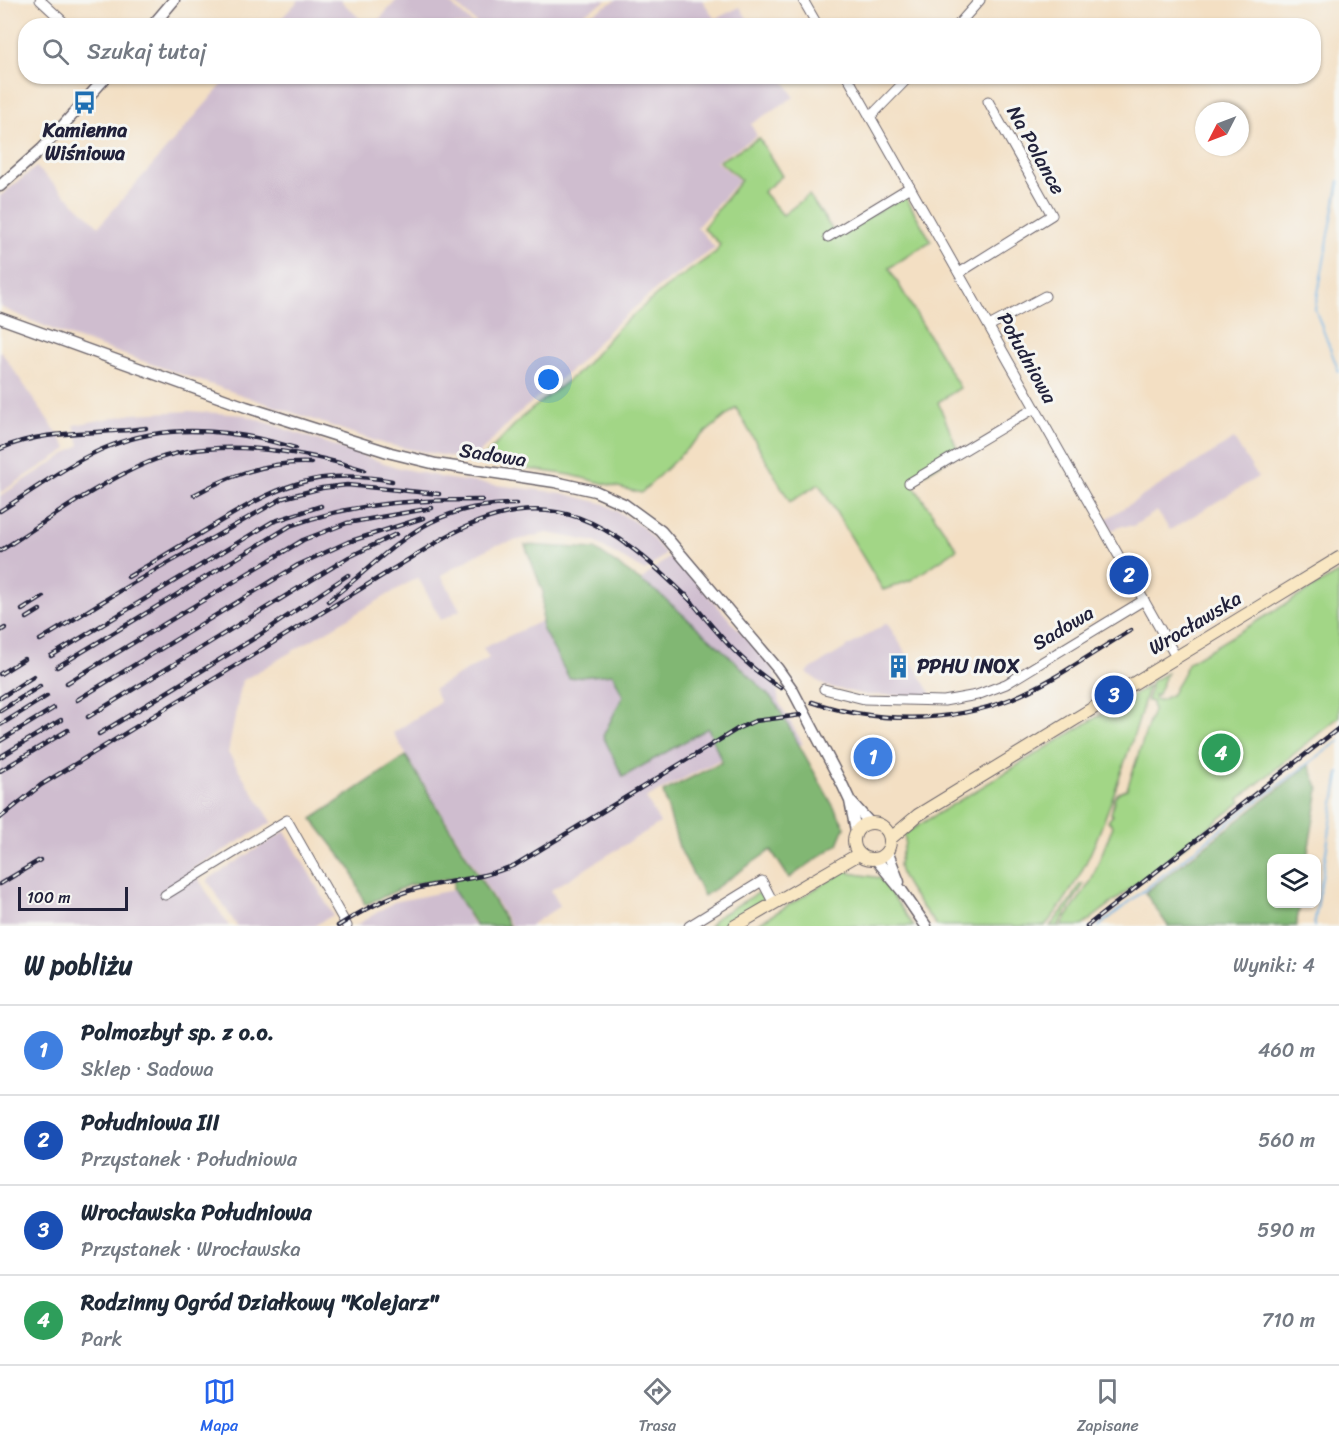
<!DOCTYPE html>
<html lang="pl">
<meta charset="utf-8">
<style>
:root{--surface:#fff;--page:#f2f2f3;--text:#1f2937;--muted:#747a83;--line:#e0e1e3;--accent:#2563eb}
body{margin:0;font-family:Sriracha,sans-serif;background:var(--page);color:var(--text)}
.controls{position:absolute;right:18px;bottom:18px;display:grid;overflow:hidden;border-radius:12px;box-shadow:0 2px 4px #0004}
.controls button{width:54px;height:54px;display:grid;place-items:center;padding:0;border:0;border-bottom:2px solid var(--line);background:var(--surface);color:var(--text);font:30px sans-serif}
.compass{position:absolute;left:1195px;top:102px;width:54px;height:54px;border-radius:50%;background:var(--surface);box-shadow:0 2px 4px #0004;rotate:228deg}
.scale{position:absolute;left:18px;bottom:15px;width:110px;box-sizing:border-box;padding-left:6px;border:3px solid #22223b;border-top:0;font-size:16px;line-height:21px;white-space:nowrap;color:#22223b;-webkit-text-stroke:4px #f6f6f2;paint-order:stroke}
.you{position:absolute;left:549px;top:380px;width:21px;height:21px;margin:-15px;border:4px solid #fff;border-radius:50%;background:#1a73e8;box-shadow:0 0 0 9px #1a73e833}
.badge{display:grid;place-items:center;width:39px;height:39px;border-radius:50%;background:var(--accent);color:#fff;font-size:20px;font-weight:700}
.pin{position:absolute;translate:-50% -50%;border:3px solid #fff;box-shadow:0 2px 6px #0006}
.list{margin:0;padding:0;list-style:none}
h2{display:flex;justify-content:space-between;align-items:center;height:78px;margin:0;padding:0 24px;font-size:26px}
h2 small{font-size:20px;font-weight:400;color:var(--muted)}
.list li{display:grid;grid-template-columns:39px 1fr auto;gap:18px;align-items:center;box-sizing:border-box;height:90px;padding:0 24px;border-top:2px solid var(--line)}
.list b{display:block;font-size:22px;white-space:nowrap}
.list p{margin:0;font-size:20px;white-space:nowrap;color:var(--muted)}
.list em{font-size:20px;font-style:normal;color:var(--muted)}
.icon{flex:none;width:33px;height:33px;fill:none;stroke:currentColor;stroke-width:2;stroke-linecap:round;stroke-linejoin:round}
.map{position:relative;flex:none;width:1339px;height:926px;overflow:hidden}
.search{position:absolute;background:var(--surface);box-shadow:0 2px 4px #0004;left:18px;right:18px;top:18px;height:66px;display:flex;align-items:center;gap:15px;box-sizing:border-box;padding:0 21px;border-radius:24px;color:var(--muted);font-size:22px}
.sheet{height:438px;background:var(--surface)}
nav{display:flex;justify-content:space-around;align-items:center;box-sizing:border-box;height:84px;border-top:2px solid var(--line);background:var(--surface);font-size:16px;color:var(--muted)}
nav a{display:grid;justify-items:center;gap:3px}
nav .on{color:var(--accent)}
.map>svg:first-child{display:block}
.industrial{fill:#cfbdcf}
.green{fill:#a2d686;stroke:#627c60;stroke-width:1.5}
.forest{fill:#81b773;stroke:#526c57;stroke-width:1.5}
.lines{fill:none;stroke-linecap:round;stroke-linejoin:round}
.stream{stroke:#6db0e2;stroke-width:2}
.minor-casing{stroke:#6b646b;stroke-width:11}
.tertiary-casing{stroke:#6b646b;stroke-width:13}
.secondary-casing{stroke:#6b646b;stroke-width:14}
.minor{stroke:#fff;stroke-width:9}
.tertiary{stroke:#fff;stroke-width:10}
.secondary{stroke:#f9e7c3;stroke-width:12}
.rail-casing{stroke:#22223b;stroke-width:4.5}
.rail{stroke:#f6f6f2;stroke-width:2;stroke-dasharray:7;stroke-linecap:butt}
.labels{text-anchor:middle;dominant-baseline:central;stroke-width:6;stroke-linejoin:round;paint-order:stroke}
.poi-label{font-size:20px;font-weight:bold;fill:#22223b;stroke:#f6f6f2}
.street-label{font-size:20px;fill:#22223b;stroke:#f6f6f2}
</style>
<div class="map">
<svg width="1339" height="926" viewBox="0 0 1339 926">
<rect width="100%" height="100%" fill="#f6f6f2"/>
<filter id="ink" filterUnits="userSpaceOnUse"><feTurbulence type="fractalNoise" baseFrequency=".0167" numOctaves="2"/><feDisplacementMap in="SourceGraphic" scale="12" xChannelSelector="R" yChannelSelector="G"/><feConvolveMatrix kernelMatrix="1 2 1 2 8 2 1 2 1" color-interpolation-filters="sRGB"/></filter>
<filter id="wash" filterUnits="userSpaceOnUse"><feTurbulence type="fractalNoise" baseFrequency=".008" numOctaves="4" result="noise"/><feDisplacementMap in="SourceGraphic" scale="24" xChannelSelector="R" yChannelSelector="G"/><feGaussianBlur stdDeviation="1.35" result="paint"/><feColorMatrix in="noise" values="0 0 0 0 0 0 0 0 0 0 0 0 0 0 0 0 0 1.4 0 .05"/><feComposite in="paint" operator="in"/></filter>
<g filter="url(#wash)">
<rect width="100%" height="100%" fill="#f3dfc3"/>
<g class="industrial">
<path d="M 299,0 L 340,0 L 367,25 L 275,25 Z"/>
<path d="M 397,0 L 446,0 L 474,25 L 374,25 Z"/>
<path d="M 451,0 L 608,0 L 562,25 L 480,26 Z"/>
<path d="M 616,0 L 702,0 L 715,19 L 740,7 L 751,25 L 571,25 Z"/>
<path d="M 782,76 L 794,97 L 751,124 L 757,136 L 716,161 L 739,180 L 697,227 L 715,248 L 660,286 L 613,326 L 576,366 L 515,416 L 472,461 L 384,444 L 61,333 L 0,307 L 0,196 L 36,167 L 99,226 L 229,77 Z"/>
<path d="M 0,350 L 68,449 L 0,493 Z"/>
<path d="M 190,411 L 244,415 L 396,467 L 449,479 L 562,493 L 605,504 L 643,527 L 666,554 L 645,571 L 595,542 L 547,533 L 493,546 L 441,575 L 460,610 L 441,620 L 418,577 L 242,681 L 228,753 L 272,822 L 192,869 L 229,926 L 0,926 L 0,496 L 80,445 L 74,425 L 133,414 Z"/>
<path d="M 1234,439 L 1258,477 L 1170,530 L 1157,511 L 1133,526 L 1119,526 L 1112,531 L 1106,519 Z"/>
<path d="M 672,554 L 774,670 L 779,702 L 803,744 L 719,760 L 646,798 L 660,823 L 551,890 L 560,906 L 529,926 L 511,926 L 393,733 L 440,702 L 434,689 L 489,658 L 483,648 L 626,582 L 634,586 Z"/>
<path d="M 887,623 L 933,696 L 866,695 L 825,686 L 806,672 Z"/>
<path d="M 285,831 L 333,915 L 314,926 L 237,926 L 207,880 Z"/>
<path d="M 453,890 L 474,926 L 355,926 L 394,902 Z"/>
</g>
<g class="green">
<path d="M 759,138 L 782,176 L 763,192 L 783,215 L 809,195 L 836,235 L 905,196 L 931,241 L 889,268 L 960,388 L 938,402 L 959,453 L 911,482 L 957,549 L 911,580 L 883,590 L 819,484 L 790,502 L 736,408 L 694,442 L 641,493 L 571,475 L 479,462 L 522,417 L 580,371 L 618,328 L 665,288 L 716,252 L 720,244 L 703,228 L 741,180 L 719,161 Z"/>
<path d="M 1339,572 L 1339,717 L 1239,799 L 1241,802 L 1082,926 L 1061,926 L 1091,881 L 1113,826 L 1108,821 L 1113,815 L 1111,814 C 1116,797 1111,794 1127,789 L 1153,710 L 1152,702 L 1147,701 L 1152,681 L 1167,673 L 1157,696 L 1154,695 L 1155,700 L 1162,700 L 1172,694 L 1189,662 Z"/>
<path d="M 1148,686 C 1141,718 1129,748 1119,779 C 1100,833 1083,882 1045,926 L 937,926 C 926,911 901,884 899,866 C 899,855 908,846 904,834 Z"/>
<path d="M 848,869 L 850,873 L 880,878 L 914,926 L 754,926 Z"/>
<path d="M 1080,884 L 1084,884 L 1058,926 L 1050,926 L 1072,899 Z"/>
<path d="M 758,893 L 763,896 L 762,903 L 725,926 L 709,926 L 717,917 Z"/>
</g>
<g class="forest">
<path d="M 525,545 L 595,549 L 661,595 L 736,662 L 775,702 L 845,827 L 838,844 L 789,878 L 771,850 L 704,896 L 679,847 L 663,792 L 722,762 L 708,728 L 623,777 L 603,736 L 623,696 L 613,674 L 569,678 L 542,628 L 543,592 Z"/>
<path d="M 406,756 L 509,926 L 476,926 L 453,889 L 454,878 L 409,885 L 365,905 L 351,869 L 312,819 Z"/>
<path d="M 1309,765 L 1319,789 L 1307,858 L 1272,858 L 1272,904 L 1300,904 L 1296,926 L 1168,926 L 1145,893 Z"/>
</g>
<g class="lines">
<g class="stream">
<path d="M 1339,181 L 1315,309 L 1339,372"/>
<path d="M 1099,926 L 1254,803 L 1339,741"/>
<path d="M 1314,926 L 1339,773"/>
</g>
</g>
</g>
<g filter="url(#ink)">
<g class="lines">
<defs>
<g id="minor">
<path d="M 40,0 L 68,26"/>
<path d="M 803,0 L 818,26"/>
<path d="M 957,26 L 980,0"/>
<path d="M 847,76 L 1176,657"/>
<path d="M 870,117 L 910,76"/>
<path d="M 828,237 L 910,187"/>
<path d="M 959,273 L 1052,215 L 988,101"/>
<path d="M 989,326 L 1045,296"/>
<path d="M 909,483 L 1035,408"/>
<path d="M 824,689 L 864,699 L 944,701 L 977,695 L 1006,684 L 1144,600"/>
<path d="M 165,895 L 287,820 L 347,926"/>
<path d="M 689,926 L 762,881 L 773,902"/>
</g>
<g id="tertiary">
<path d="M 152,26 L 174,0"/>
<path d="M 0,186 L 42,149 L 107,76"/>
<path d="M 0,318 L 246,407 L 391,453 L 436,464 L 555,482 L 595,491 L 624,504 L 661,531 L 778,669 L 792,689 L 843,786 L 850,801 L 856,831"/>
<path d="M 852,803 L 870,823"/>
<path d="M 887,851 L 899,882"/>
<path d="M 876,859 L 902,891 L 926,926"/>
</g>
<g id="secondary">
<circle cx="872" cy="841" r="18"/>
<path d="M 890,839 L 918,815 L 1339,558"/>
<path d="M 735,926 L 859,854"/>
</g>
</defs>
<use href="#minor" class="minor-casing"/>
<use href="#tertiary" class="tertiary-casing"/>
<use href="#secondary" class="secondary-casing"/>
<use href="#minor" class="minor"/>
<use href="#tertiary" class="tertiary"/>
<use href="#secondary" class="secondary"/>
<defs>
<g id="rail">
<path d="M 0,449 C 47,428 97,435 146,428"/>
<path d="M 194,495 C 230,475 269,461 311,463"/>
<path d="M 0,511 C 34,490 73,460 110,446 C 169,422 236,430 295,448"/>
<path d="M 0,551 C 47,521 98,483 149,462 C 213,436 300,450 364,470"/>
<path d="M 128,577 C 156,561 183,544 211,527 C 275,488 315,466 392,481"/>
<path d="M 686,595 C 715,630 741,664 781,688"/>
<path d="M 328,601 C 394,551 423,503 517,504"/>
<path d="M 22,610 L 43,597"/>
<path d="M 27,618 L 40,610"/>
<path d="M 0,631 L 5,628"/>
<path d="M 40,640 L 133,583 L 283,498 L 322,488 L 347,485 L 439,494"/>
<path d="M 51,656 L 272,522 L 321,506"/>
<path d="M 57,667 L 290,526 C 355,502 414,500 482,500"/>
<path d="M 0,674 L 24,659"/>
<path d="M 67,683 L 303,540 L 347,523 L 432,508"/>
<path d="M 0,698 L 34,676"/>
<path d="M 77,700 L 298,565 L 348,542 L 423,518"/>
<path d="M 812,702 C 874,723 949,724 1011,699 C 1053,682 1092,653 1131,630"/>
<path d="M 0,711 L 40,686"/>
<path d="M 88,717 L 349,557 L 396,534"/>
<path d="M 0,725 L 47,696"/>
<path d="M 99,734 L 258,636 L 348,575"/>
<path d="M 0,741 L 54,708"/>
<path d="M 0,757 L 61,720"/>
<path d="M 0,771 L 68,730"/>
<path d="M 0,818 L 41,785 L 442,539 C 553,477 612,523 692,602"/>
<path d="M 0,884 L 40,860"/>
<path d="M 338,926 C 360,912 383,899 408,891 C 445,880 477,881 515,865 L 739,728 L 755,721 L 801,715"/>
<path d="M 1087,926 L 1339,728"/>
</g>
</defs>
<use href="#rail" class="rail-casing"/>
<use href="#rail" class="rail"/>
</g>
</g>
<defs>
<symbol id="bus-bare" viewBox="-9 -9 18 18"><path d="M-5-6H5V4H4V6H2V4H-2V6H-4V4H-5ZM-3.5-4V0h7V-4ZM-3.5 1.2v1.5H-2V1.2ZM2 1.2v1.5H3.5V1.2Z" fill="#1f6fb2" stroke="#f6f6f2" stroke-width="2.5" paint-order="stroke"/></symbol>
<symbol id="building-bare" viewBox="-9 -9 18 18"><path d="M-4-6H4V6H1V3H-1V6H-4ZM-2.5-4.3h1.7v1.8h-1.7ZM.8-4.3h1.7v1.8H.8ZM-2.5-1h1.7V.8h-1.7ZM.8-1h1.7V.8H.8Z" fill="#1f6fb2" stroke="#f6f6f2" stroke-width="2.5" paint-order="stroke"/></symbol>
</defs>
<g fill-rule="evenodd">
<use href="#bus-bare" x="68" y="86" width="33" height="33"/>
<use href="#building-bare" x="882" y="650" width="33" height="33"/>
</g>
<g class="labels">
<g class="poi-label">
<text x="85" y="130">Kamienna<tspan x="85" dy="23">Wiśniowa</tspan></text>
<text x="917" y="666" text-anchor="start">PPHU INOX</text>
</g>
<g class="street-label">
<text transform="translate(1036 150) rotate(61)">Na Polance</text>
<text transform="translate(1027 358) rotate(61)">Południowa</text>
<text transform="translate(493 455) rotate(9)">Sadowa</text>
<text transform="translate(1195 623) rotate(-31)">Wrocławska</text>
<text transform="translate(1063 628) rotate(-31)">Sadowa</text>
</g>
</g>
</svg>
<div class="controls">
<button><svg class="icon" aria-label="layers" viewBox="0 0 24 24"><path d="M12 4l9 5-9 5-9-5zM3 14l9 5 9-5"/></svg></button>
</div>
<svg class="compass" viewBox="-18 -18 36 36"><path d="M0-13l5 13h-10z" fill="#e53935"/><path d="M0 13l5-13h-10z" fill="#747a83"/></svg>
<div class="scale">100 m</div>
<div class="you"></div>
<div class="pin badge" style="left:873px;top:757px;background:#3f7fe0">1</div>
<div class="pin badge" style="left:1129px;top:575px;background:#1a4fb4">2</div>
<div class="pin badge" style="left:1114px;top:695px;background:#1a4fb4">3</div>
<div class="pin badge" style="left:1221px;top:753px;background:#2e9e5b">4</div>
<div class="search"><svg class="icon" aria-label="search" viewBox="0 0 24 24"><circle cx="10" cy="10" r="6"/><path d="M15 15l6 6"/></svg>Szukaj tutaj</div>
</div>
<section class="sheet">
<h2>W pobliżu<small>Wyniki: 4</small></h2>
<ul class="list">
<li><span class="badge" style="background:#3f7fe0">1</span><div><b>Polmozbyt sp. z o.o.</b><p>Sklep · Sadowa</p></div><em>460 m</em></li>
<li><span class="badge" style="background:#1a4fb4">2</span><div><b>Południowa III</b><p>Przystanek · Południowa</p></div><em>560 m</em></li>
<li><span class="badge" style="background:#1a4fb4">3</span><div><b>Wrocławska Południowa</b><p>Przystanek · Wrocławska</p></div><em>590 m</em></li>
<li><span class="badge" style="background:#2e9e5b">4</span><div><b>Rodzinny Ogród Działkowy &quot;Kolejarz&quot;</b><p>Park</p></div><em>710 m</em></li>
</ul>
</section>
<nav>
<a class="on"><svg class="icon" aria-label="map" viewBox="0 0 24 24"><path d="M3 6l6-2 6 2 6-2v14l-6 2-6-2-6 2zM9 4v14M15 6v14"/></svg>Mapa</a>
<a><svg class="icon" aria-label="directions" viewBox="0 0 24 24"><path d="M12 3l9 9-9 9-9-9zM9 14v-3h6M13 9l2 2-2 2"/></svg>Trasa</a>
<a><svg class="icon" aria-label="saved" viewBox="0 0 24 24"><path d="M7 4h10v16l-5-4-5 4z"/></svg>Zapisane</a>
</nav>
